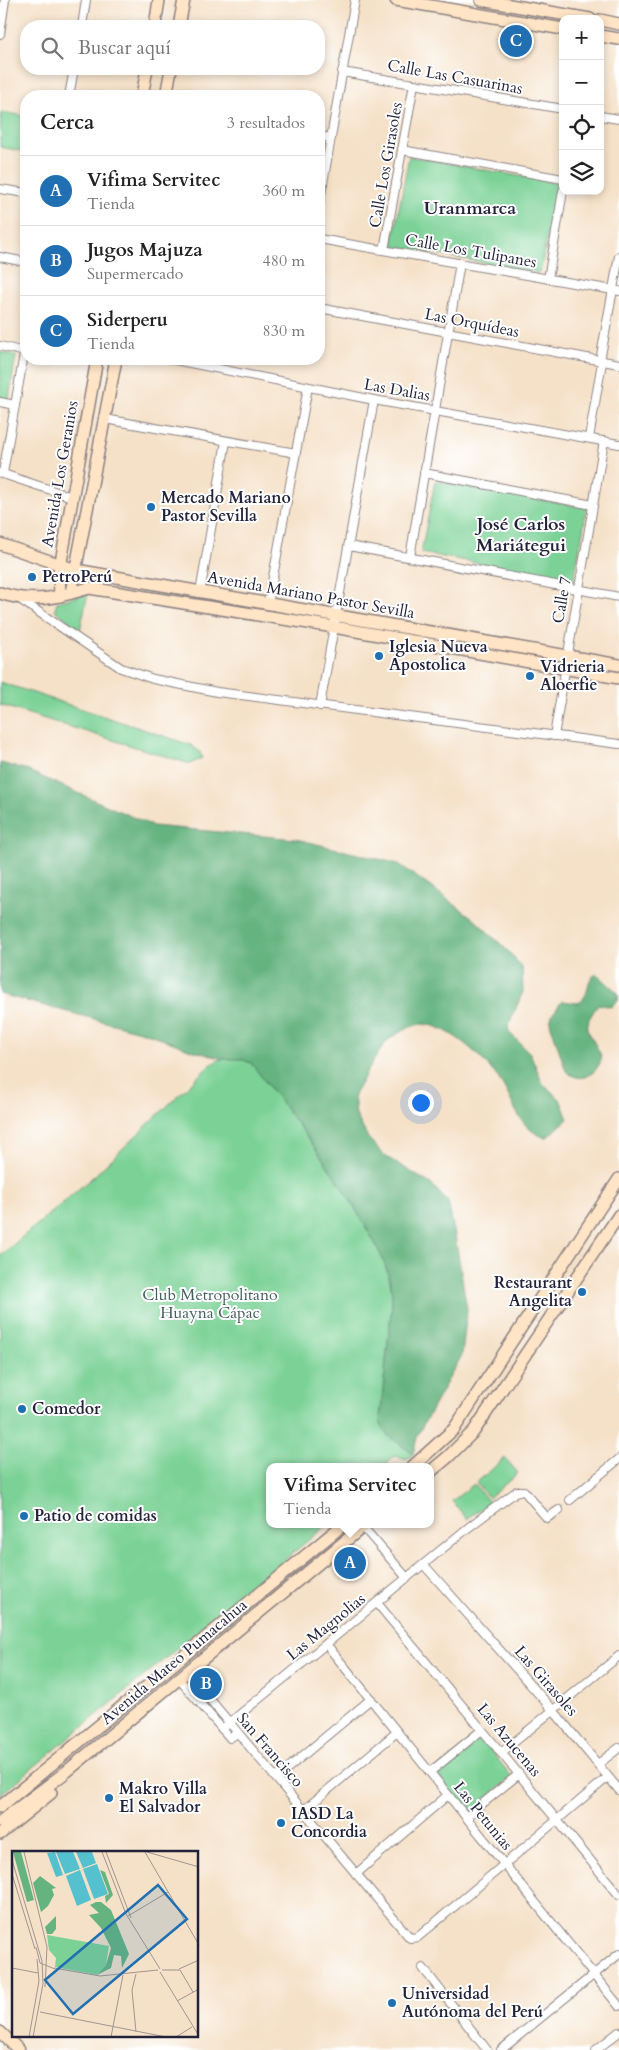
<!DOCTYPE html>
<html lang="es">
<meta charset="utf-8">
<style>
:root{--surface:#fff;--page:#f6f6f6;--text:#222;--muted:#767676;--line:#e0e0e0;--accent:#1f6fb2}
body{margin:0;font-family:Cardo,serif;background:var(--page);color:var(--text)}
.controls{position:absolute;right:15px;top:15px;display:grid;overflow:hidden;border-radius:10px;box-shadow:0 2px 8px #0003}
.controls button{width:45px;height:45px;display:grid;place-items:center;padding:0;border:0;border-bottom:1px solid var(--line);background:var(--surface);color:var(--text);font:25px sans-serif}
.you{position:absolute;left:420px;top:1102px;width:18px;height:18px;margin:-12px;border:4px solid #fff;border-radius:50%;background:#1a73e8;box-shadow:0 0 0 8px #1a73e833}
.badge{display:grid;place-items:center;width:32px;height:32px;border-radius:50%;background:var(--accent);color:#fff;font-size:16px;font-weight:700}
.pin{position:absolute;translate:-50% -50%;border:2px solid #fff;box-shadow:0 1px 5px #0006}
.popup{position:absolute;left:266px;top:1463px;width:168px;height:65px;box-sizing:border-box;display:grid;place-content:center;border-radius:10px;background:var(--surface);filter:drop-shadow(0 1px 4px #0005);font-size:16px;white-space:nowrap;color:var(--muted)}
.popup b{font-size:19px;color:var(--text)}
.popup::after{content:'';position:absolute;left:50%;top:100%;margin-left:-10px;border:10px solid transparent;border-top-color:var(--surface)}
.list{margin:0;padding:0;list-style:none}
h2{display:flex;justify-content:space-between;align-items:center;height:65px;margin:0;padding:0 20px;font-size:21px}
h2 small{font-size:16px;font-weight:400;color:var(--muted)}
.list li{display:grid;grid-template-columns:32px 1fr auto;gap:15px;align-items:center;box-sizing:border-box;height:70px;padding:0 20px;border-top:1px solid var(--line)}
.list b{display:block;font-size:19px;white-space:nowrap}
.list p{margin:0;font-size:16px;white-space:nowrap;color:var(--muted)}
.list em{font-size:16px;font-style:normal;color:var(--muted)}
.icon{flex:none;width:28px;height:28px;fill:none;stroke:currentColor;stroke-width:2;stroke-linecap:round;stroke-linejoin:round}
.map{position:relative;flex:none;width:619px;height:2050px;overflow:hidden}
.search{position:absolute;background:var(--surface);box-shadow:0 2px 8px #0003;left:20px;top:20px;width:305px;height:55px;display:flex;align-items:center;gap:12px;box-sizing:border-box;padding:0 18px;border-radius:20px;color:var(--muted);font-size:19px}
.panel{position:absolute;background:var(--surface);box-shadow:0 2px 8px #0003;left:20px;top:90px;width:305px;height:275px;border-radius:20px}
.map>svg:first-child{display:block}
.green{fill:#7cd296;stroke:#4f7a68}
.forest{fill:#65b47f;stroke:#446b5d}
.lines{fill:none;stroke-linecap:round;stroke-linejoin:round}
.street-casing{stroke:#8c8282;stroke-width:10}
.secondary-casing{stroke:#8c8282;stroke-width:14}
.street{stroke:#fff;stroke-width:8}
.secondary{stroke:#ffe4c6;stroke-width:11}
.poi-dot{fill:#1f6fb2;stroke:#fff;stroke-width:2}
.labels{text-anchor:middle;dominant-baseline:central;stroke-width:4;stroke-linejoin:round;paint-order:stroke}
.street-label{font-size:16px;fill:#22223b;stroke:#fff}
.poi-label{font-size:16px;font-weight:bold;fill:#22223b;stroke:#fff;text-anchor:start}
.park-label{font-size:16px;fill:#42605b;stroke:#fff}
.neighbourhood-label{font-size:18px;font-weight:bold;fill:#22223b;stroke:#fff}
.inset-road{fill:none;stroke:#a19590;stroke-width:1}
.view{fill:#1f6fb2;fill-opacity:0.15;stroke:#1f6fb2;stroke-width:2.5}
.inset-edge{fill:none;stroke:#22223b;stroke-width:2.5}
</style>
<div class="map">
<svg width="619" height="2050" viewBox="0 0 619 2050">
<rect width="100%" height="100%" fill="#fff"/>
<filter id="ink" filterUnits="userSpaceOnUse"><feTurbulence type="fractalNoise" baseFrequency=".02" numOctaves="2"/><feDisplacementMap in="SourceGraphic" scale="10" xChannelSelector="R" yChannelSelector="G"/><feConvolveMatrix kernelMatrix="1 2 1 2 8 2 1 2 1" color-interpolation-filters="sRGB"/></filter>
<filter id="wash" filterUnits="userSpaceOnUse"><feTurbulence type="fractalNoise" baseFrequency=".0096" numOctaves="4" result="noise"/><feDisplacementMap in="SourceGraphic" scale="20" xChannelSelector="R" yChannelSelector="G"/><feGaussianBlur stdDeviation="1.12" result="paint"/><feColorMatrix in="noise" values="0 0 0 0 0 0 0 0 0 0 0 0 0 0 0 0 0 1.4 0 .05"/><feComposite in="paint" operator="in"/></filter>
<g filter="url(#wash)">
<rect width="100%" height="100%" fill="#f5e1c8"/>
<g class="green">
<path d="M 1,112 L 26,116 L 26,152 L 0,147 Z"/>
<path d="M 409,156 L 557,183 L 540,273 L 392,246 Z"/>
<path d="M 0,352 L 16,355 L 9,399 L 0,398 Z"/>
<path d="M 435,481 L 587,508 L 574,580 L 421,553 Z"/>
<path d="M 88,593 L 80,630 L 55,610 L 57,602 Z"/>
<path d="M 0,682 L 191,745 L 200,752 L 202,758 L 190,764 L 0,705 Z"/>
<path d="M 230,1058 L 241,1059 L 251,1063 C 290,1114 330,1164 362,1220 C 377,1247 393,1271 392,1304 L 380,1417 L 386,1434 L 413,1454 L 406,1460 L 395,1456 L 388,1461 L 388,1467 L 270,1467 L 270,1524 L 328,1524 L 0,1795 L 0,1256 L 94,1176 L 209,1066 L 218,1060 Z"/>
<path d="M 505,1458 L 518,1473 L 489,1498 L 476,1483 Z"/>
<path d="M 474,1484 L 489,1502 L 467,1519 L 452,1501 Z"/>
<path d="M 479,1736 L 512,1777 L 468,1813 L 435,1771 Z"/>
</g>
<g class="forest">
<path d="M 0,763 L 24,769 L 153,826 L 296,839 L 399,864 L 473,918 L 507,950 L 522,967 L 523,992 L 508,1026 L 509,1032 L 530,1053 L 543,1084 L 560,1099 L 568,1119 L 546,1138 C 520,1129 516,1109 504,1087 C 491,1064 450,1024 422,1024 C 414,1024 398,1033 391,1038 C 382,1043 361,1083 354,1095 L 356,1115 L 368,1138 L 385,1156 L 431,1184 L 448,1202 L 455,1235 L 467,1309 L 462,1355 L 418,1434 L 413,1454 L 386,1434 L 380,1421 L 392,1304 C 393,1271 377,1247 362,1220 C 330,1164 290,1114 251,1063 L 241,1059 L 224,1059 L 191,1050 L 147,1033 L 0,994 Z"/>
<path d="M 597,974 L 618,993 L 618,1000 L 611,1007 L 598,1004 L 589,1019 L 587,1029 L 602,1057 C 597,1075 581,1085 566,1071 L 550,1023 L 552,1015 L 562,1001 L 578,1003 C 593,994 583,980 597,974 Z"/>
</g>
</g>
<g filter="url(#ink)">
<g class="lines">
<defs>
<g id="street">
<path d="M 82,26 L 86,0"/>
<path d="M 0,34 L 5,0"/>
<path d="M 342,72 L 563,109"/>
<path d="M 69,96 L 74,69"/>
<path d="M 600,116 L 619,119"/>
<path d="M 319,136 L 331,138"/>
<path d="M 402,150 L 563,179"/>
<path d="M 0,189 L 26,193"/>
<path d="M 319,206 L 355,0"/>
<path d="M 319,239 L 619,291"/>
<path d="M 384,250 L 414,84"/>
<path d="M 0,257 L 26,262"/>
<path d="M 548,279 L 563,191"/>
<path d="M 319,308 L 619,364"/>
<path d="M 0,346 L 25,352"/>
<path d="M 170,359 L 374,400 L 619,444"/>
<path d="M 600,361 L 619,256"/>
<path d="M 0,402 L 15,405"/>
<path d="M 105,419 L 296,453"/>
<path d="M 589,438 L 602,362"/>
<path d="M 0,473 L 72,497"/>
<path d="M 3,473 L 26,343"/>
<path d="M 424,473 L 593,505"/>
<path d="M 349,546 L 619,597"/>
<path d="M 410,557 L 460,263"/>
<path d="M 200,593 L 226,441"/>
<path d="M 21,600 L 121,668 L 153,679 L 217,692 L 619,744"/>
<path d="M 268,604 L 308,387"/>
<path d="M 320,706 L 374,400"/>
<path d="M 554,736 L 604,441"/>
<path d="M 570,1500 L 619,1459"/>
<path d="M 363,1527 L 407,1578"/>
<path d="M 424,1565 L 553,1710 L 619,1790"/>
<path d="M 377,1603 L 619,1895"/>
<path d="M 326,1644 L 619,2006"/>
<path d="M 187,1672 L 410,1938 L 418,1937 L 608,1777"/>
<path d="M 179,1679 L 230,1738 L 237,1733"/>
<path d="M 222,1729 L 469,1527 L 517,1491 L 524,1491 L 547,1518 L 559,1510"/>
<path d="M 501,1753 L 619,1656"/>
<path d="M 598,1764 L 619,1748"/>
<path d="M 430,1772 L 482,1730"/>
<path d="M 276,1778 L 371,1699"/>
<path d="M 304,1810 L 397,1732"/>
<path d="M 466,1817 L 519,1774"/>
<path d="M 356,1874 L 448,1795"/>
<path d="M 423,1968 L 487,2050"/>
<path d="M 501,2050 L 619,1954"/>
<path d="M 596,2050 L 619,2032"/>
</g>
<g id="secondary">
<path d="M 396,0 L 563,29"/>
<path d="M 481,0 L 590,19"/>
<path d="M 600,20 L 619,24"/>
<path d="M 155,26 L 159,0"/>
<path d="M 179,26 L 184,0"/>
<path d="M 600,36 L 619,39"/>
<path d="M 142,96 L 147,69"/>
<path d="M 166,96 L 171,69"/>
<path d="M 0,544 L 76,570 L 619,665"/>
<path d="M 0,593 C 34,604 56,598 89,588 L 334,627 L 619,678"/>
<path d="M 71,593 L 116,359"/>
<path d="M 60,596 L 59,573 L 97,359"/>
<path d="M 412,1467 L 454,1429 L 619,1179"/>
<path d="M 430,1472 L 448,1457 L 474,1431 L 619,1215"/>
<path d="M 0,1807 L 344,1524"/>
<path d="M 0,1822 L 66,1772 L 366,1524"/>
<path d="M 0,1834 L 51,1793"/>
<path d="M 0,2032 L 19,2050"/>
</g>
</defs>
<use href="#street" class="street-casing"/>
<use href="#secondary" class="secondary-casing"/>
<use href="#street" class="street"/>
<use href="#secondary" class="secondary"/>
</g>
</g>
<g class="poi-dot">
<circle cx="151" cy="507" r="5"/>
<circle cx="32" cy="577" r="5"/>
<circle cx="379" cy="656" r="5"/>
<circle cx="530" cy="676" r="5"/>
<circle cx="582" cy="1292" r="5"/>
<circle cx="22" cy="1409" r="5"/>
<circle cx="24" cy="1516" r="5"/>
<circle cx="109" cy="1798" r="5"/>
<circle cx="281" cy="1823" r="5"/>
<circle cx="392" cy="2003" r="5"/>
</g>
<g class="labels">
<g class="street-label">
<text transform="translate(455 77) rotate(10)">Calle Las Casuarinas</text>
<text transform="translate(386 165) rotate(-80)">Calle Los Girasoles</text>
<text transform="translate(471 251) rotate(10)">Calle Los Tulipanes</text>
<text transform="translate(472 323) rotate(11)">Las Orquídeas</text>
<text transform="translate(397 390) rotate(10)">Las Dalias</text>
<text transform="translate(60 474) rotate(-80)">Avenida Los Geranios</text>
<text transform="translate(311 595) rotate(10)">Avenida Mariano Pastor Sevilla</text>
<text transform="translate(562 600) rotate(-80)">Calle 7</text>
<text transform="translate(326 1627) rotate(-39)">Las Magnolias</text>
<text transform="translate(174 1662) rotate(-40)">Avenida Mateo Pumacahua</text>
<text transform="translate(546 1681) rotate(49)">Las Girasoles</text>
<text transform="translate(509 1740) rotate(50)">Las Azucenas</text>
<text transform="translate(270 1750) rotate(49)">San Francisco</text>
<text transform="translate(483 1816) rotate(51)">Las Petunias</text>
</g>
<g class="poi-label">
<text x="161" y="498">Mercado Mariano<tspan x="161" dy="18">Pastor Sevilla</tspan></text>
<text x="42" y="577">PetroPerú</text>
<text x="389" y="647">Iglesia Nueva<tspan x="389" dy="18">Apostolica</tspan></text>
<text x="540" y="667">Vidrieria<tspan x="540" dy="18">Aloerfie</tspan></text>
<text x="572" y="1283" text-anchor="end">Restaurant<tspan x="572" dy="18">Angelita</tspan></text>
<text x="32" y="1409">Comedor</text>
<text x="34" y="1516">Patio de comidas</text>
<text x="119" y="1789">Makro Villa<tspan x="119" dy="18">El Salvador</tspan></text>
<text x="291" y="1814">IASD La<tspan x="291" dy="18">Concordia</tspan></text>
<text x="402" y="1994">Universidad<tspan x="402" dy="18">Autónoma del Perú</tspan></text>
</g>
<g class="park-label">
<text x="210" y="1295">Club Metropolitano<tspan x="210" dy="18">Huayna Cápac</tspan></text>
</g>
<g class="neighbourhood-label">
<text x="470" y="208">Uranmarca</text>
<text x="521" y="524">José Carlos<tspan x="521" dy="21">Mariátegui</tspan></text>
</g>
</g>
<g transform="translate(12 1851)">
<rect width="186" height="186" fill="#f5e1c8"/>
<path d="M 35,84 L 97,95 L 94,114 L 85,124 L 43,116 L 44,107 L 37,99 Z" fill="#7cd296"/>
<path d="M 1,1 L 9,1 L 22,49 L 15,51 ZM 88,19 L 93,21 L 101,44 L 94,52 L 93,45 L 97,43 ZM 28,25 L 44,37 L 40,38 L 42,44 L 36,55 L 29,61 L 21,32 ZM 84,51 L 89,51 L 99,59 L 117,103 L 110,117 L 109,105 L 102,104 L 99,117 L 85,124 L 94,114 L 99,97 L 89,77 L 77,64 L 87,62 L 78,54 ZM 44,65 L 44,78 L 40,83 L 35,83 L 33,76 Z" fill="#65b47f"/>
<path d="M 43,1 L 51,24 L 44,26 L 35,2 ZM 44,1 L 61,1 L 68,18 L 53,23 ZM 64,1 L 80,1 L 84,12 L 71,17 ZM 85,13 L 96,43 L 82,48 L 71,18 ZM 68,19 L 79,49 L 65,55 L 54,25 Z" fill="#55c1ce"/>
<path class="inset-road" d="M 12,1 L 35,96 L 33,136M 90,1 L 114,63 L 148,118M 94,1 L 119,67M 133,1 L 187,94M 135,1 L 187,16M 0,9 L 30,110 L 31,133 L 21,186M 0,23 L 23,98M 116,65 L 156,41M 24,96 L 28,112 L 43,118M 0,117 L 26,122M 42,117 L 88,125 L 146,119M 167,118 L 187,109M 150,119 L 168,119 L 181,141M 148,121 L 187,185M 124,123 L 120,139 L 124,181M 165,150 L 187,138M 28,161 L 154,186M 17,186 L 27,130 L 25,108M 99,186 L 111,124M 164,186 L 180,176"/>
<path class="view" d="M 146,34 L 175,68 L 61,163 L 33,129 Z"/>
<rect width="186" height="186" class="inset-edge"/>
</g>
</svg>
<div class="controls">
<button>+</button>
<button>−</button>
<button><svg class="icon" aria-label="locate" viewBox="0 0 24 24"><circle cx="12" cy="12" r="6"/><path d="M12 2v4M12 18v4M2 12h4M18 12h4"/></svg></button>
<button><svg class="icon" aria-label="layers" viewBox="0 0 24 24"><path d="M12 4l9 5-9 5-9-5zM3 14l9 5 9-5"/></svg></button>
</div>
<div class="you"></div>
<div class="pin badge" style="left:350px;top:1563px">A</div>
<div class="popup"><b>Vifima Servitec</b>Tienda</div>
<div class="pin badge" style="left:206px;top:1684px">B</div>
<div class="pin badge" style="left:516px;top:41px">C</div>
<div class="search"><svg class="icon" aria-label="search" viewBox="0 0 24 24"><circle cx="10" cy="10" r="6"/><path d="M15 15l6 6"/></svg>Buscar aquí</div>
<section class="panel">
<h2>Cerca<small>3 resultados</small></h2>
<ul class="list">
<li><span class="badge">A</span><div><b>Vifima Servitec</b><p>Tienda</p></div><em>360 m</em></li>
<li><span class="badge">B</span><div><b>Jugos Majuza</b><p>Supermercado</p></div><em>480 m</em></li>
<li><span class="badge">C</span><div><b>Siderperu</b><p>Tienda</p></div><em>830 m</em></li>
</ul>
</section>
</div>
